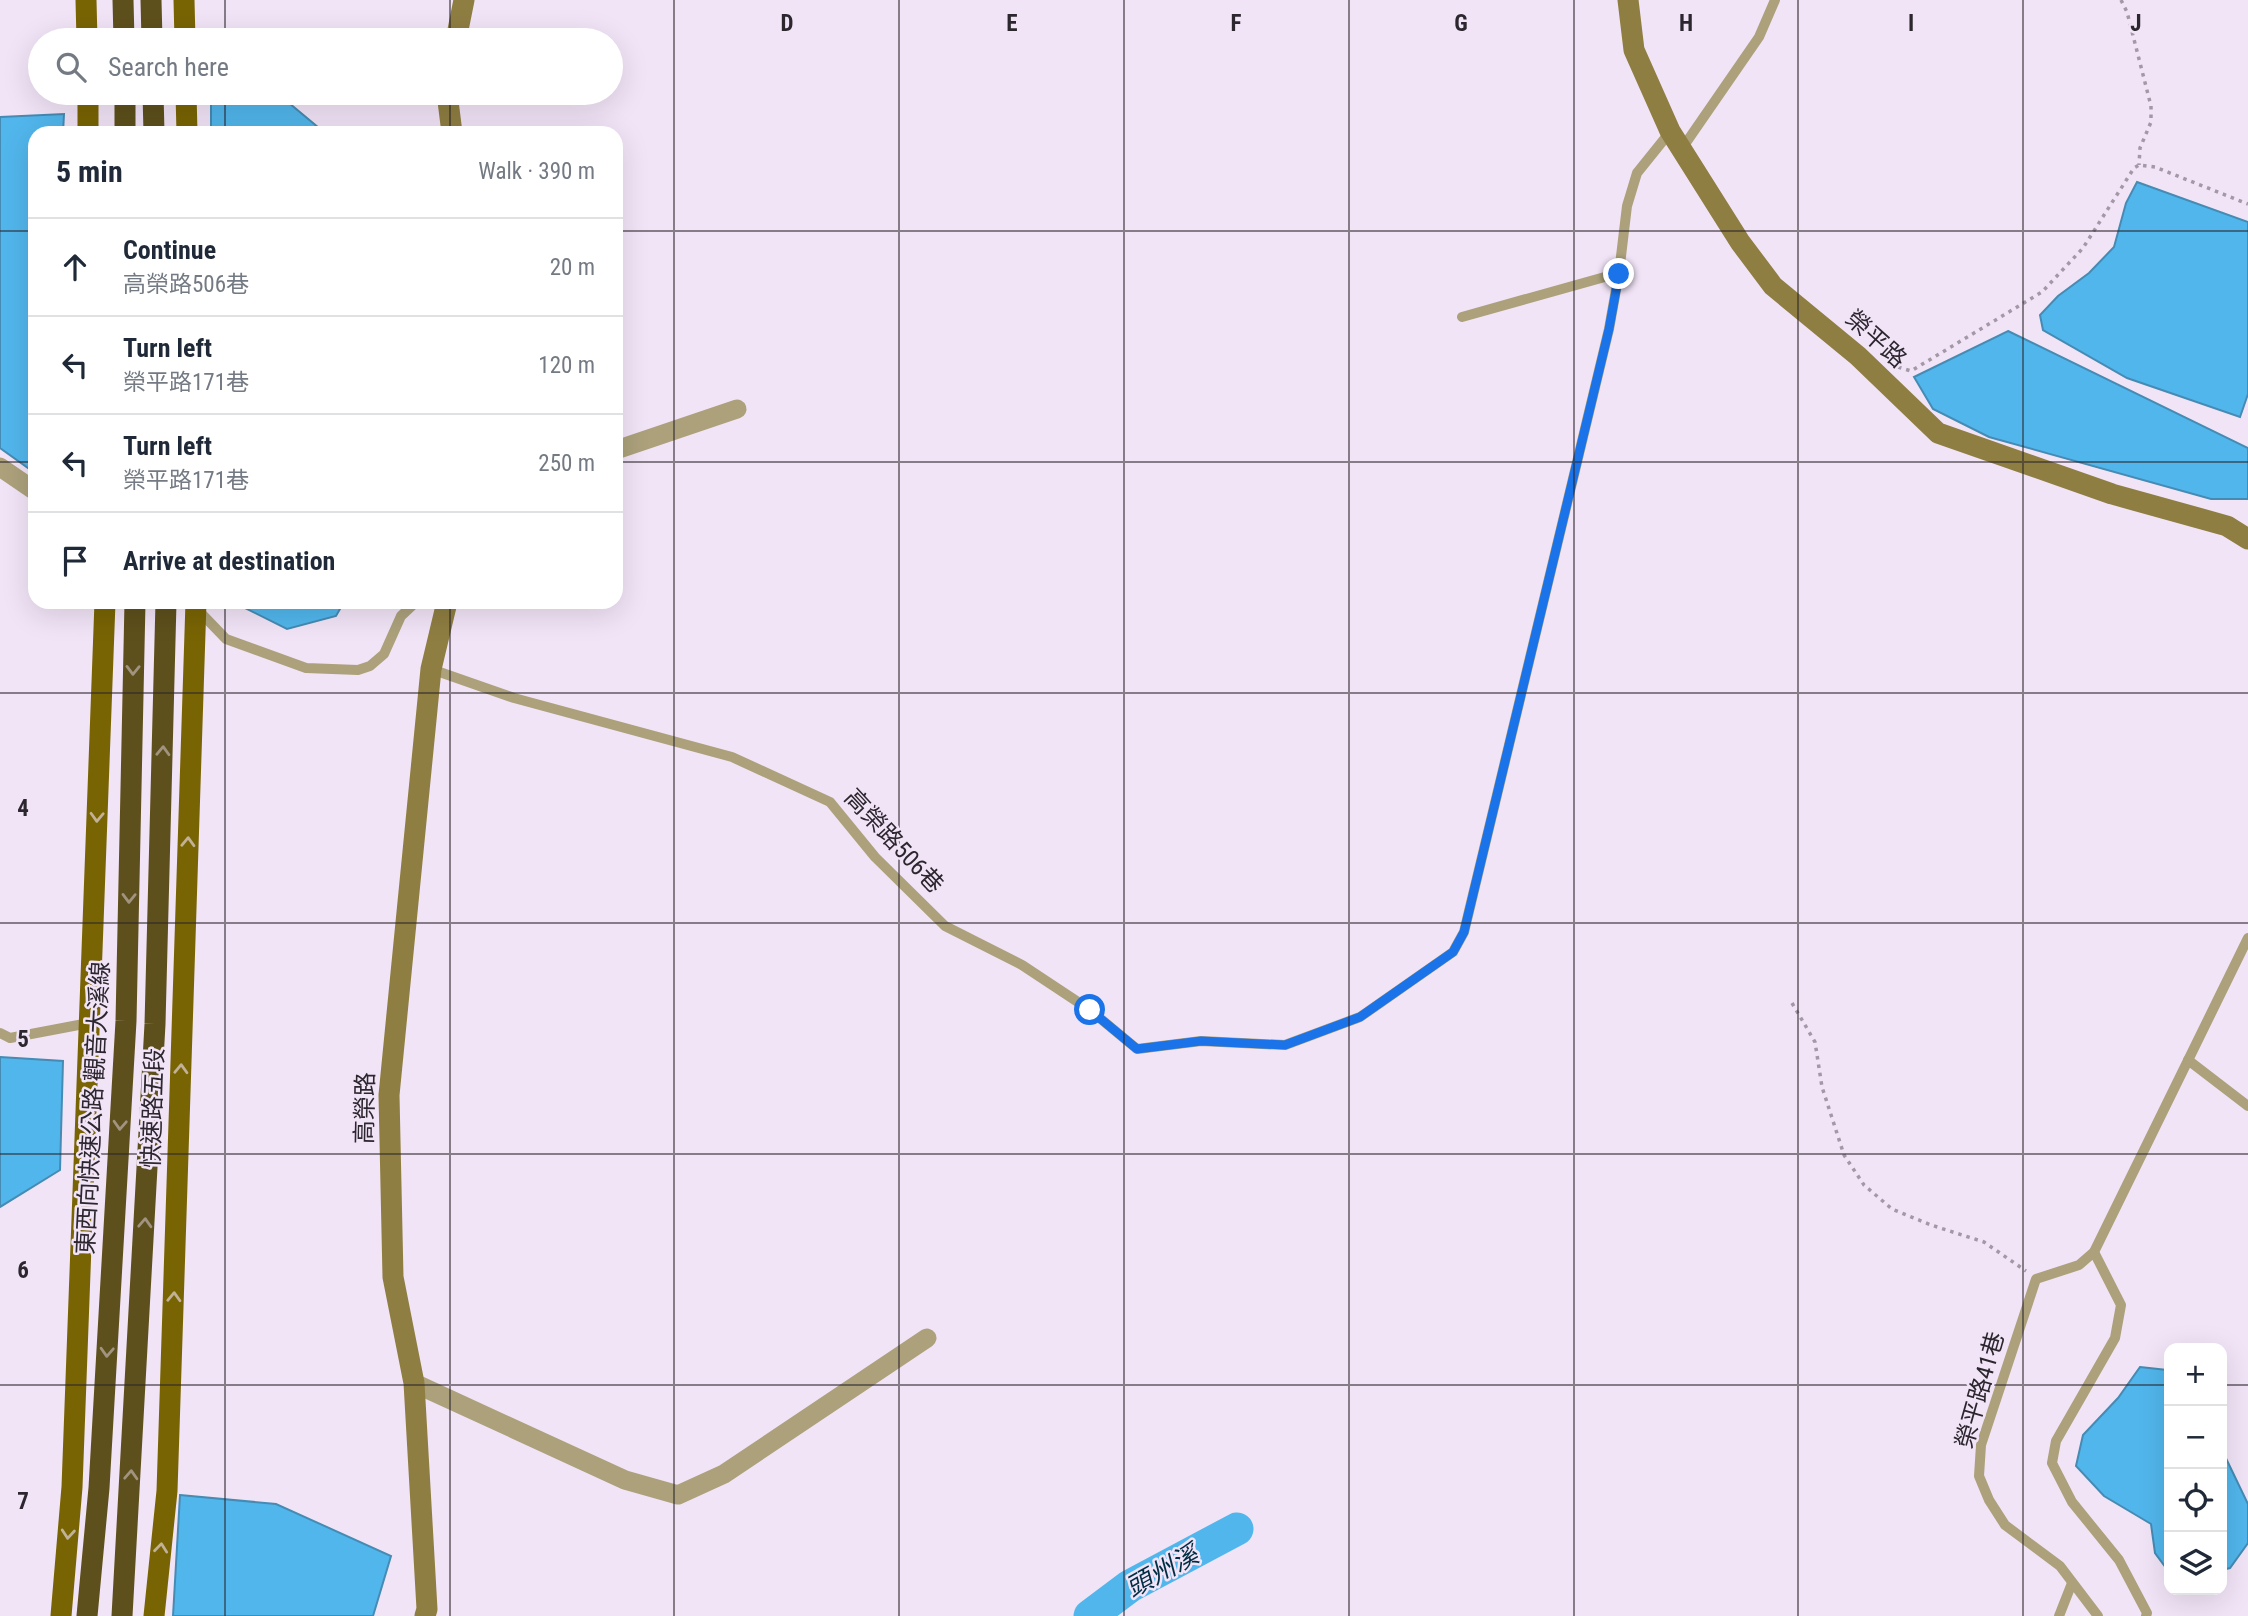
<!DOCTYPE html>
<meta charset="utf-8">
<style>
:root{--surface:#fff;--page:#f6f6f7;--text:#1f2937;--muted:#747a83;--line:#e0e1e3}
body{margin:0;font-family:"Roboto Condensed","Noto Sans TC",sans-serif;background:var(--page);color:var(--text)}
.controls{position:absolute;right:21px;bottom:21px;display:grid;overflow:hidden;border-radius:14px;box-shadow:0 7px 28px #0002}
.controls button{width:63px;height:63px;display:grid;place-items:center;padding:0;border:0;border-bottom:2px solid var(--line);background:var(--surface);color:var(--text);font:35px sans-serif}
.stop{position:absolute;width:21px;height:21px;margin:-16px;border:5px solid #1a73e8;border-radius:50%;background:#fff}
.stop.end{background:#1a73e8;border-color:#fff;box-shadow:0 2px 7px #0008}
.list{margin:0;padding:0;list-style:none}
h2{display:flex;justify-content:space-between;align-items:center;height:91px;margin:0;padding:0 28px;font-size:30px}
h2 small{font-size:23px;font-weight:400;color:var(--muted)}
.list li{display:grid;grid-template-columns:46px 1fr auto;gap:21px;align-items:center;box-sizing:border-box;height:98px;padding:0 28px;border-top:2px solid var(--line)}
.list b{display:block;font-size:26px;white-space:nowrap}
.list p{margin:0;font-size:23px;white-space:nowrap;color:var(--muted)}
.list em{font-size:23px;font-style:normal;color:var(--muted)}
.icon{flex:none;width:38px;height:38px;fill:none;stroke:currentColor;stroke-width:2;stroke-linecap:round;stroke-linejoin:round}
.map{position:relative;flex:none;width:2248px;height:1616px;overflow:hidden}
.search{position:absolute;background:var(--surface);box-shadow:0 7px 28px #0002;left:28px;top:28px;width:595px;height:77px;display:flex;align-items:center;gap:18px;box-sizing:border-box;padding:0 24px;border-radius:38px;color:var(--muted);font-size:26px}
.panel{position:absolute;background:var(--surface);box-shadow:0 7px 28px #0002;left:28px;top:126px;width:595px;height:483px;border-radius:21px}
.map>svg:first-child{display:block}
.water{fill:#51b6ec;stroke:#468bb3;stroke-width:2}
.lines{fill:none;stroke-linecap:round;stroke-linejoin:round}
.river{stroke:#51b6ec;stroke-width:33}
.path{stroke:#a298a6;stroke-width:3.5;stroke-dasharray:3.5 5;stroke-linecap:butt}
.lane{stroke:#aca17b;stroke-width:10}
.street{stroke:#aca17b;stroke-width:19}
.secondary{stroke:#8f7e42;stroke-width:21}
.primary{stroke:#796404;stroke-width:21}
.highway{stroke:#5e501c;stroke-width:21}
.oneway{stroke:#a0937f}
.oneway2{stroke:#c1b196}
.route{stroke:#1a73e8;stroke-width:9}
.grid{fill:none;stroke:#2c272e;stroke-width:2;stroke-opacity:0.55}
.labels{text-anchor:middle;dominant-baseline:central;stroke-width:5;stroke-linejoin:round;paint-order:stroke}
.street-label{font-size:24px;fill:#2c272e;stroke:#f1e4f7}
.water-label{font-size:26px;font-style:italic;fill:#002d43;stroke:#f1e4f7}
.grid-label{font-size:23px;text-anchor:middle;font-weight:bold;fill:#2c272e;stroke:#f1e4f7;stroke-width:5;stroke-linejoin:round;paint-order:stroke}
</style>
<div class="map">
<svg width="2248" height="1616" viewBox="0 0 2248 1616">
<rect width="100%" height="100%" fill="#f1e4f7"/>
<g class="water">
<path d="M 245,93 L 277,93 L 325,133 L 211,133 L 211,102 Z"/>
<path d="M 64,114 L 63,133 L 35,133 L 35,473 L 0,448 L 0,117 Z"/>
<path d="M 2137,182 L 2248,222 L 2248,394 L 2240,417 L 2127,378 L 2043,330 L 2040,315 L 2058,296 L 2089,273 L 2114,247 L 2126,203 Z"/>
<path d="M 2008,331 L 2248,448 L 2248,499 L 2211,499 L 1989,437 L 1933,409 L 1914,377 Z"/>
<path d="M 233,602 L 344,602 L 336,616 L 287,629 Z"/>
<path d="M 0,1057 L 63,1061 L 60,1170 L 0,1207 Z"/>
<path d="M 2140,1367 L 2167,1370 L 2169,1372 L 2169,1572 L 2155,1553 L 2151,1524 L 2104,1496 L 2076,1466 L 2083,1435 L 2118,1398 Z"/>
<path d="M 2222,1450 L 2248,1504 L 2248,1543 L 2230,1568 L 2222,1570 Z"/>
<path d="M 180,1495 L 276,1504 L 391,1556 L 373,1616 L 173,1616 Z"/>
</g>
<g class="lines">
<path class="river" d="M 1090,1616 L 1130,1586 L 1237,1529"/>
<g class="path">
<path d="M 2121,0 L 2127,12 L 2151,106 L 2151,122 L 2140,148 L 2139,165"/>
<path d="M 1898,367 L 1911,371 L 2042,292 L 2083,248 L 2134,168 L 2139,165 L 2155,167 L 2248,204"/>
<path d="M 1792,1003 L 1815,1042 L 1822,1087 L 1844,1155 L 1864,1185 L 1892,1209 L 1931,1225 L 1984,1242 L 2026,1271"/>
</g>
<g class="lane">
<path d="M 1681,150 L 1759,37 L 1775,0"/>
<path d="M 1462,317 L 1619,273"/>
<path d="M 199,611 L 226,639 L 306,668 L 358,670 L 370,666 L 384,654 L 401,616 L 416,602"/>
<path d="M 431,669 L 514,698 L 732,757 L 830,802 L 875,857 L 945,926 L 1022,965 L 1090,1010 L 1137,1049 L 1201,1041 L 1285,1045 L 1360,1017 L 1453,952 L 1464,932 L 1609,329 L 1619,273 L 1627,206 L 1637,173 L 1670,132"/>
<path d="M 0,1033 L 10,1038 L 89,1023"/>
<path d="M 2188,1060 L 2248,1106"/>
<path d="M 2094,1252 L 2121,1305 L 2115,1338 L 2056,1441 L 2052,1463 L 2072,1502 L 2119,1560 L 2147,1613 L 2146,1616"/>
<path d="M 2059,1616 L 2072,1583"/>
<path d="M 2098,1616 L 2060,1566 L 2005,1525 L 1989,1500 L 1979,1476 L 1981,1445 L 2036,1279 L 2079,1265 L 2094,1252 L 2248,938"/>
</g>
<g class="street">
<path d="M 616,450 L 737,409"/>
<path d="M 0,467 L 35,491"/>
<path d="M 414,1383 L 625,1480 L 678,1495 L 724,1474 L 927,1338"/>
</g>
<g class="secondary">
<path d="M 1628,0 L 1634,50 L 1670,131 L 1740,242 L 1773,286 L 1858,356 L 1938,433 L 2112,494 L 2227,526 L 2248,539"/>
<path d="M 456,40 L 464,0"/>
<path d="M 447,93 L 452,133"/>
<path d="M 425,1616 L 427,1609 L 414,1383 L 393,1277 L 389,1095 L 431,669 L 447,602"/>
</g>
<g class="primary">
<path d="M 86,0 L 87,40"/>
<path d="M 184,0 L 185,40"/>
<path d="M 88,93 L 88,133"/>
<path d="M 186,93 L 187,133"/>
<path d="M 61,1616 L 72,1487 L 105,602"/>
<path d="M 154,1616 L 167,1491 L 196,602"/>
</g>
<g class="highway">
<path d="M 123,0 L 124,40"/>
<path d="M 151,0 L 152,40"/>
<path d="M 125,93 L 125,133"/>
<path d="M 153,93 L 154,133"/>
<path d="M 87,1616 L 99,1488 L 126,1021 L 135,602"/>
<path d="M 122,1616 L 155,1024 L 166,602"/>
</g>
</g>
<defs><path id="oneway-chevron" d="M-2-3.5L2.5 0L-2 3.5" fill="none" stroke-width="1.6" stroke-linecap="round" stroke-linejoin="round" transform="scale(1.75)"/></defs>
<g class="oneway">
<use href="#oneway-chevron" transform="translate(133 670) rotate(91)"/>
<use href="#oneway-chevron" transform="translate(163 751) rotate(-88)"/>
<use href="#oneway-chevron" transform="translate(129 898) rotate(91)"/>
<use href="#oneway-chevron" transform="translate(120 1125) rotate(93)"/>
<use href="#oneway-chevron" transform="translate(145 1223) rotate(-87)"/>
<use href="#oneway-chevron" transform="translate(107 1352) rotate(93)"/>
<use href="#oneway-chevron" transform="translate(131 1475) rotate(-87)"/>
</g>
<g class="oneway2">
<use href="#oneway-chevron" transform="translate(97 817) rotate(92)"/>
<use href="#oneway-chevron" transform="translate(188 842) rotate(-88)"/>
<use href="#oneway-chevron" transform="translate(181 1069) rotate(-88)"/>
<use href="#oneway-chevron" transform="translate(174 1297) rotate(-88)"/>
<use href="#oneway-chevron" transform="translate(68 1534) rotate(95)"/>
<use href="#oneway-chevron" transform="translate(161 1548) rotate(-84)"/>
</g>
<g class="lines">
<path class="route" d="M 1090,1010 L 1137,1049 L 1201,1041 L 1285,1045 L 1360,1017 L 1453,952 L 1464,932 L 1609,329 L 1619,274"/>
</g>
<path class="grid" d="M 225,0 L 225,40M 450,0 L 450,40M 674,0 L 674,1616M 899,0 L 899,1616M 1124,0 L 1124,1616M 1349,0 L 1349,1616M 1574,0 L 1574,1616M 1798,0 L 1798,1616M 2023,0 L 2023,1616M 225,93 L 225,133M 450,93 L 450,133M 0,231 L 35,231M 616,231 L 2248,231M 0,462 L 35,462M 616,462 L 2248,462M 225,602 L 225,1616M 450,602 L 450,1616M 0,693 L 2248,693M 0,923 L 2248,923M 0,1154 L 2248,1154M 0,1385 L 2169,1385M 2222,1385 L 2248,1385"/>
<g class="labels">
<g class="street-label">
<text transform="translate(1876 339) rotate(42)">榮平路</text>
<text transform="translate(894 841) rotate(47)">高榮路506巷</text>
<text transform="translate(93 1108) rotate(-87)">東西向快速公路 觀音大溪線</text>
<text transform="translate(153 1108) rotate(-88)">快速路五段</text>
<text transform="translate(365 1108) rotate(-89)">高榮路</text>
<text transform="translate(1980 1390) rotate(-74)">榮平路41巷</text>
</g>
<g class="water-label">
<text transform="translate(1162 1571) rotate(-29)">頭州溪</text>
</g>
</g>
<g class="grid-label">
<text x="787" y="31">D</text>
<text x="1012" y="31">E</text>
<text x="1236" y="31">F</text>
<text x="1461" y="31">G</text>
<text x="1686" y="31">H</text>
<text x="1911" y="31">I</text>
<text x="2136" y="31">J</text>
<text x="23" y="816">4</text>
<text x="23" y="1047">5</text>
<text x="23" y="1278">6</text>
<text x="23" y="1509">7</text>
</g>
</svg>
<div class="controls">
<button>+</button>
<button>−</button>
<button><svg class="icon" aria-label="locate" viewBox="0 0 24 24"><circle cx="12" cy="12" r="6"/><path d="M12 2v4M12 18v4M2 12h4M18 12h4"/></svg></button>
<button><svg class="icon" aria-label="layers" viewBox="0 0 24 24"><path d="M12 4l9 5-9 5-9-5zM3 14l9 5 9-5"/></svg></button>
</div>
<div class="stop" style="left:1090px;top:1010px"></div>
<div class="stop end" style="left:1619px;top:274px"></div>
<div class="search"><svg class="icon" aria-label="search" viewBox="0 0 24 24"><circle cx="10" cy="10" r="6"/><path d="M15 15l6 6"/></svg>Search here</div>
<section class="panel">
<h2>5 min<small>Walk · 390 m</small></h2>
<ul class="list">
<li><svg class="icon" aria-label="ahead" viewBox="0 0 24 24"><path d="M12 20V5M6 11l6-6 6 6"/></svg><div><b>Continue</b><p>高榮路506巷</p></div><em>20 m</em></li>
<li><svg class="icon" aria-label="left" viewBox="0 0 24 24"><path d="M17 20v-9H6M10 6l-5 5 5 5"/></svg><div><b>Turn left</b><p>榮平路171巷</p></div><em>120 m</em></li>
<li><svg class="icon" aria-label="left" viewBox="0 0 24 24"><path d="M17 20v-9H6M10 6l-5 5 5 5"/></svg><div><b>Turn left</b><p>榮平路171巷</p></div><em>250 m</em></li>
<li><svg class="icon" aria-label="arrive" viewBox="0 0 24 24"><path d="M6 21V4h12l-3 4 3 4H6"/></svg><div><b>Arrive at destination</b></div></li>
</ul>
</section>
</div>
